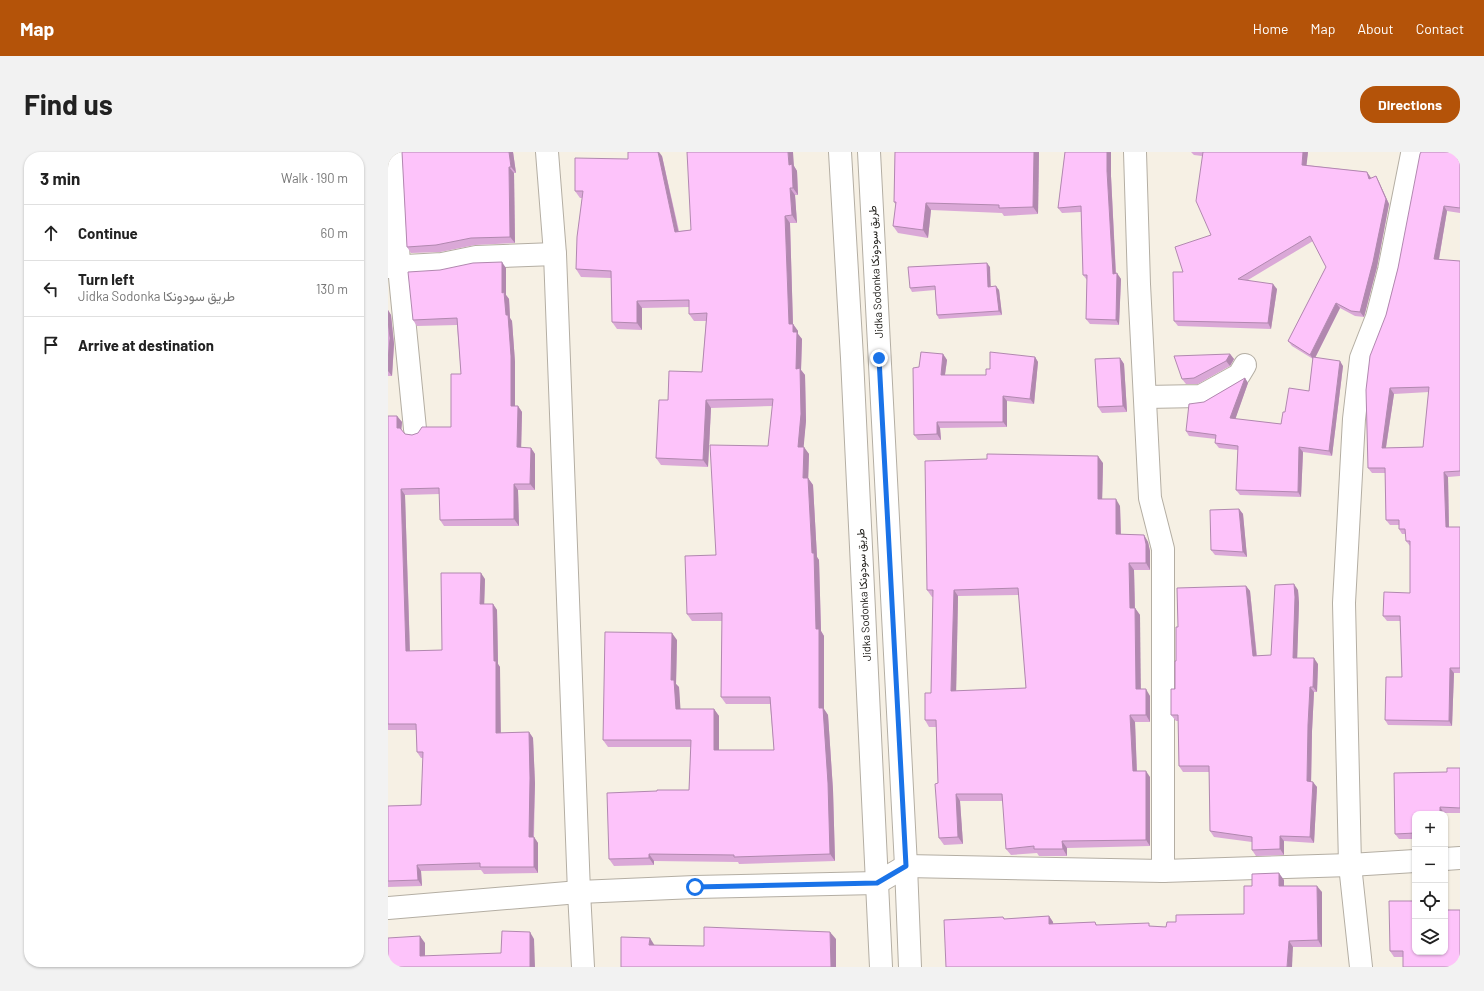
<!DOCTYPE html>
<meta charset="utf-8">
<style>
:root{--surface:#fff;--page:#f2f2f2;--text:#222;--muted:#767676;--line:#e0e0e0;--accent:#b45309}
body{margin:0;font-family:Barlow,Vazirmatn,sans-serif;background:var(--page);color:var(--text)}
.controls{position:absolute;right:12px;bottom:12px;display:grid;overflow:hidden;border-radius:8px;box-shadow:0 1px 3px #0004}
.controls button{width:36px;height:36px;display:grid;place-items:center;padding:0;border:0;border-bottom:1px solid var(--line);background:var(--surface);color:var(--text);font:20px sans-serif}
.stop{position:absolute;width:12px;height:12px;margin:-9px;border:3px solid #1a73e8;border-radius:50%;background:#fff}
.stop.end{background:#1a73e8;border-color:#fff;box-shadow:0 1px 4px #0008}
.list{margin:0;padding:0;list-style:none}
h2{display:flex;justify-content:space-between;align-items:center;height:52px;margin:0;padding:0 16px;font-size:17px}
h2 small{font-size:13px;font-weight:400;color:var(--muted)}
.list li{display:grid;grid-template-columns:26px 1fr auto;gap:12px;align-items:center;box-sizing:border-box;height:56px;padding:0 16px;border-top:1px solid var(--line)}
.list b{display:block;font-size:15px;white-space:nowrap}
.list p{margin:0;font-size:13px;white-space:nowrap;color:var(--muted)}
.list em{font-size:13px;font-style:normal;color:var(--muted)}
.icon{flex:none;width:22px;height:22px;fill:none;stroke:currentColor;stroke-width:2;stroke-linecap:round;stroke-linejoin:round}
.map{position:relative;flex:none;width:1072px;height:815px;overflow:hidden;border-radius:16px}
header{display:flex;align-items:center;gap:24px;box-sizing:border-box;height:56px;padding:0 20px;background:var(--accent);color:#fff}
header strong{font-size:19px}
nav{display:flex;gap:22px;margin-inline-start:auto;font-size:14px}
.intro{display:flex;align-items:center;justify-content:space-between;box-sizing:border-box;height:96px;padding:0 24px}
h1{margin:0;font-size:28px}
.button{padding:10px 18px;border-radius:16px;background:var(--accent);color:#fff;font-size:14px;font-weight:700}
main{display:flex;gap:24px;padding:0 24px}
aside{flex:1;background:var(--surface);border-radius:16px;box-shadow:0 1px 3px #0004}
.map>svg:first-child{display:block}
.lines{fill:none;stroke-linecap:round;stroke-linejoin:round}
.minor-casing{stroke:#b4aea3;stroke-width:24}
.secondary-casing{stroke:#b4aea3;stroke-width:24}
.minor{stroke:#fff;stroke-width:22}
.secondary{stroke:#fff;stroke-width:22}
.wall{fill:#daa8d7;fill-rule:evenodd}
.shaded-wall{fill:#b188af}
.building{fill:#fdc3fa;stroke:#b188af;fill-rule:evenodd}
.route{stroke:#1a73e8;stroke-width:5}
.labels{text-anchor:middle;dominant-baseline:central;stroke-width:3.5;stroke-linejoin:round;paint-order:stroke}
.street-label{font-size:11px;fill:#23211d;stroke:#fff}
</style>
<header>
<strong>Map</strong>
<nav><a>Home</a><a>Map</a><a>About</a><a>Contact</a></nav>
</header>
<div class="intro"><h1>Find us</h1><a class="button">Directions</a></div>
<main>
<aside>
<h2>3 min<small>Walk · 190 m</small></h2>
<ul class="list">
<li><svg class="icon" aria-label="ahead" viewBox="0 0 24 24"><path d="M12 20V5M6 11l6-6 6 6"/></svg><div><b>Continue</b></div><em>60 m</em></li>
<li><svg class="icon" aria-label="left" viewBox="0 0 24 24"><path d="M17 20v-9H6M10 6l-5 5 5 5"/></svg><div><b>Turn left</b><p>Jidka Sodonka طريق سودونكا</p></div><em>130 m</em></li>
<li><svg class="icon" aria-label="arrive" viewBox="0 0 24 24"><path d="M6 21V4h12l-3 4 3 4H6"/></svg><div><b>Arrive at destination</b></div></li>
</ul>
</aside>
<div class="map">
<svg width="1072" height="815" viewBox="0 0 1072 815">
<rect width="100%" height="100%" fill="#f6f0e4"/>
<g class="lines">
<defs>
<g id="minor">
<path d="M 6,0 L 11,115 L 27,277"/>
<path d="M 159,0 L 167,102 L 191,740 L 195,815"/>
<path d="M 747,0 L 751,132 L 762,346 L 775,397 L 775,719"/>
<path d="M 0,115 L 54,112 L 88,105 L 167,102"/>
<path d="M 757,245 L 813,244 L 851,223 L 857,213"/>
<path d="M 1057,707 L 1072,706"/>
<path d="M 0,756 L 191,740 L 307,735 L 489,731 L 518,714 L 775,719 L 962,713 L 1027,709"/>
<path d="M 973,815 L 962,713 L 956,451 L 966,267 L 973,206 L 989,165 L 1001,118 L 1024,2 L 1026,0"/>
</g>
<g id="secondary">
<path d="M 452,0 L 464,206 L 493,815"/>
<path d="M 481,0 L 518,714 L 522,815"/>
</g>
</defs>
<use href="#minor" class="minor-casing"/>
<use href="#secondary" class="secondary-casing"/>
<use href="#minor" class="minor"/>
<use href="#secondary" class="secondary"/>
</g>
<g class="wall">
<path d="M 14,0 L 125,0 L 128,21 L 126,21 L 127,91 L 87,93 L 52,100 L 23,101 L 19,95 Z"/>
<path d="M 507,0 L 651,0 L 650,62 L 616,64 L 614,61 L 543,58 L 540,86 L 510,81 L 505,74 L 508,53 L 506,50 Z"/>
<path d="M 677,0 L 723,0 L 723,24 L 728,121 L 733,127 L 731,173 L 702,172 L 698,167 L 699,128 L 695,123 L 693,60 L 674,61 L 670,56 Z"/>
<path d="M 803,0 L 920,0 L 918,13 L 979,20 L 983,26 L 988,24 L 991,30 L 1001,52 L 989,115 L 976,165 L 967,164 L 952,156 L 927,206 L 955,214 L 944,304 L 915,300 L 913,345 L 852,343 L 848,338 L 850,298 L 831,296 L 827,291 L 828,287 L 801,284 L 798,279 L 816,250 L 857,226 L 860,231 L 847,267 L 893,272 L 897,260 L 921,239 L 925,207 L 904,194 L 900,189 L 938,115 L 925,89 L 860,128 L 889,137 L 883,177 L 790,174 L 786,169 L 795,120 L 823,83 L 814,4 L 806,3 Z"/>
<path d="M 1072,0 L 1072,61 L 1059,59 L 1051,108 L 1072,109 L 1072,324 L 1060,325 L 1061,375 L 1072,375 L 1072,521 L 1066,521 L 1064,574 L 1000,573 L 997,568 L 1014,525 L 1013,469 L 999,469 L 995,464 L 1022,441 L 1022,394 L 1018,389 L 1018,382 L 1014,382 L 1011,377 L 1011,373 L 1002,373 L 998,368 L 997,321 L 984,321 L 980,316 L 998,163 L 1010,116 ZM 1041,240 L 1035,295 L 998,296 L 1006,242 Z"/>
<path d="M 274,4 L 291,79 L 303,78 L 406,14 L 409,19 L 410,43 L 407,43 L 409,71 L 402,71 L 405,172 L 410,179 L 410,182 L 414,187 L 413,218 L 417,223 L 418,269 L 415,295 L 421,302 L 420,326 L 425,333 L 429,405 L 431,408 L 433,479 L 436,484 L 436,557 L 440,563 L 445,638 L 447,709 L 351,712 L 350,710 L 266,709 L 266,713 L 226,714 L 221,707 L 301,638 L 303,595 L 220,595 L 215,588 L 289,488 L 288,532 L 291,535 L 292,557 L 326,557 L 331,564 L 331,598 L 386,598 L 382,552 L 338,552 L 333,545 L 334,469 L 304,469 L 299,462 L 380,294 L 385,254 L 323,256 L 320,315 L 273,313 L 268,306 L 280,248 L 314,220 L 318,169 L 306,169 L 301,162 L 301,155 L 254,156 L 254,178 L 229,177 L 224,170 L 223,126 L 193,125 L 188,117 L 194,46 L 192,46 L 187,39 L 240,7 Z"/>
<path d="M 602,115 L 602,135 L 611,138 L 614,163 L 551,167 L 549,163 L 547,138 L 524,140 L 522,136 Z"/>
<path d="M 118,116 L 118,143 L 121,147 L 122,166 L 124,169 L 127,210 L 127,254 L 130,254 L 134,260 L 133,296 L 143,296 L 147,302 L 147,338 L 130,338 L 131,374 L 56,374 L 52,368 L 52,342 L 17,343 L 22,499 L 54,498 L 97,427 L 96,452 L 105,452 L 109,458 L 110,512 L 112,515 L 112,581 L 141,580 L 145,586 L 147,632 L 146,685 L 150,691 L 150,721 L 96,722 L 93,718 L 33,719 L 34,734 L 0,735 L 0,654 L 33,653 L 35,606 L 33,606 L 29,600 L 28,578 L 0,578 L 0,264 L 9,264 L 14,270 L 13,278 L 17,282 L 24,283 L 63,275 L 73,222 L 69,173 L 29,174 L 25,168 Z"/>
<path d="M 0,158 L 3,163 L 6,192 L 4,224 L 0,224 Z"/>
<path d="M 555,202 L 559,208 L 557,223 L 598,223 L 602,217 L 647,205 L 650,210 L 646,252 L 619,249 L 619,275 L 552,276 L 553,288 L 530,288 L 526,283 L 531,215 Z"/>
<path d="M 842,202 L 846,207 L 842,214 L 810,232 L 798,232 L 794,227 Z"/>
<path d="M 732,206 L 736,212 L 739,260 L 714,261 L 710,255 Z"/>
<path d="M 715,311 L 714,347 L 732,354 L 733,382 L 756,383 L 760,390 L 762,399 L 762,418 L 746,418 L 747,456 L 752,463 L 752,537 L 762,544 L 762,570 L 747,570 L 749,619 L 762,625 L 762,694 L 679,696 L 679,704 L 651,704 L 649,701 L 623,703 L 618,697 L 615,649 L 572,649 L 575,692 L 556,693 L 551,686 L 550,631 L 548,575 L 541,575 L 537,568 L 543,541 L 545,445 L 544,445 L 539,438 ZM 631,443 L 638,536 L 568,539 L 570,444 Z"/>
<path d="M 851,357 L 855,362 L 859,405 L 827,403 L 823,398 Z"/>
<path d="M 858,434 L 862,439 L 869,504 L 883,503 L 910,438 L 911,451 L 909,506 L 930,512 L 929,540 L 926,540 L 924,579 L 923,630 L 929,635 L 926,691 L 896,689 L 896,703 L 868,704 L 864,698 L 864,690 L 826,685 L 822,679 L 821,620 L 795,620 L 791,614 L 790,569 L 788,569 L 783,563 L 787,537 L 788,509 L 790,475 Z"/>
<path d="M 1072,616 L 1072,661 L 1056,661 L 1056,662 L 1027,662 L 1027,687 L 1011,687 L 1007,682 L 1059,620 Z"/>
<path d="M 896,728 L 896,734 L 934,740 L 934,795 L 905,795 L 558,815 L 615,765 L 617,767 L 661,764 L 665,770 L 665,772 L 707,770 L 709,773 L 778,775 L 788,770 L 856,762 L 864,734 Z"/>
<path d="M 1025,749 L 1027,751 L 1027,800 L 1015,805 L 1006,805 L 1002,799 Z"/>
</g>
<g class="shaded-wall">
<path d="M 121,0 L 125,0 L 128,21 L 123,15 Z"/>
<path d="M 270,0 L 271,0 L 274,4 L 292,87 L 287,80 Z"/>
<path d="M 400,0 L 405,0 L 406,14 L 409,19 L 410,43 L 405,36 L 401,13 Z"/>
<path d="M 646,0 L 651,0 L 650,62 L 645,55 Z"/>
<path d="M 719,0 L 723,0 L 723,24 L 728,127 L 725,122 L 719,19 Z"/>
<path d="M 915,0 L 920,0 L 918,18 L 914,13 Z"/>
<path d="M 121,15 L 126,21 L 127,91 L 122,85 Z"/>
<path d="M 979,20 L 983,26 L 984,33 L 981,27 Z"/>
<path d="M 988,24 L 991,30 L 1001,52 L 989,115 L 976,165 L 972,160 Z"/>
<path d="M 402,36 L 407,43 L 409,71 L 404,63 Z"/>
<path d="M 538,51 L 543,58 L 540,86 L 535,78 Z"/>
<path d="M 1056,54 L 1059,59 L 1050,112 L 1046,107 Z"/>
<path d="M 397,64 L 402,71 L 405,174 L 405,172 L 410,179 L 410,182 L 414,187 L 413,218 L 417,223 L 418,269 L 415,302 L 410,295 L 408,217 L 401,172 Z"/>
<path d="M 114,110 L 118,116 L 118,143 L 121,147 L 122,166 L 124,169 L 127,210 L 127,260 L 123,254 L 118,163 L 114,141 Z"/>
<path d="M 599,111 L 602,115 L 603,139 L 600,135 Z"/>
<path d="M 729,121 L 733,127 L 731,173 L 728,168 Z"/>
<path d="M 885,132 L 889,137 L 883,177 L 880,171 Z"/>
<path d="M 608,134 L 611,138 L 614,163 L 611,159 Z"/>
<path d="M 249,149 L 254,156 L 254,178 L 249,171 Z"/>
<path d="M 948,151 L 952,156 L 926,208 L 922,203 Z"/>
<path d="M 0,158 L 3,163 L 6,192 L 4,224 L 0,219 Z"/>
<path d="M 555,202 L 559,208 L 556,229 L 553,223 Z"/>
<path d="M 842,202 L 846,207 L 842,214 L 838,209 Z"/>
<path d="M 647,205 L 650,210 L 646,252 L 642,247 Z"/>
<path d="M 732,206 L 736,212 L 739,260 L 735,254 Z"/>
<path d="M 952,209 L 955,214 L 944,304 L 941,299 Z"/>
<path d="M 857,226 L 860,231 L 846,271 L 842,266 Z"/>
<path d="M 1002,236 L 1006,242 L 997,301 L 994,296 Z"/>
<path d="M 615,244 L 619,249 L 619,275 L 615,270 Z"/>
<path d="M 318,248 L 323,256 L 320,315 L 315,308 Z"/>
<path d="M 130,254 L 134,260 L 133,302 L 129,295 Z"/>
<path d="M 9,264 L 14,270 L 13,282 L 9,276 Z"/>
<path d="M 549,270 L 552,276 L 553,288 L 549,282 Z"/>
<path d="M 416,295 L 421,302 L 420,333 L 415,326 Z"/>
<path d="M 911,295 L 915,300 L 913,345 L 910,340 Z"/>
<path d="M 143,296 L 147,302 L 147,338 L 142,332 Z"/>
<path d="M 710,304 L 715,311 L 714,354 L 710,347 Z"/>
<path d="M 1056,320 L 1060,325 L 1061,380 L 1058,375 Z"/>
<path d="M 420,326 L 425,333 L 429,405 L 431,408 L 433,479 L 436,484 L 436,557 L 440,563 L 445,638 L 447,709 L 442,702 L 431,556 L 424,401 Z"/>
<path d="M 126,332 L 130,338 L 131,374 L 126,367 Z"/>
<path d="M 13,337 L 17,343 L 22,505 L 18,499 Z"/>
<path d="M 728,347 L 732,354 L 733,388 L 728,382 Z"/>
<path d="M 851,357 L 855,362 L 859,405 L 855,400 Z"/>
<path d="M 756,383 L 760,390 L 762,399 L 762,418 L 758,411 Z"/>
<path d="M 741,411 L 746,418 L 747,463 L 742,456 Z"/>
<path d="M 93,421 L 97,427 L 96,458 L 92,452 Z"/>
<path d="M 906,432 L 910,438 L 911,451 L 909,512 L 905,506 Z"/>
<path d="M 858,434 L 862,439 L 869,509 L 865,504 Z"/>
<path d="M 566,438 L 570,444 L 568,546 L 563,539 Z"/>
<path d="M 105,452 L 109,458 L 110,512 L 112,515 L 113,587 L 108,581 L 106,509 Z"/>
<path d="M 747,456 L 752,463 L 753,544 L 748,537 Z"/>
<path d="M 284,481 L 289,488 L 288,532 L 291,535 L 293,564 L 288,557 L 283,528 Z"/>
<path d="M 926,506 L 930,512 L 929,540 L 925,535 Z"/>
<path d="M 1062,516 L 1066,521 L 1064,574 L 1061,569 Z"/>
<path d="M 922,535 L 926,540 L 924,579 L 923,635 L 919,629 L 920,573 Z"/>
<path d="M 758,537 L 762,544 L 762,570 L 758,563 Z"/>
<path d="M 326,557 L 331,564 L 331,605 L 326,598 Z"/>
<path d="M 742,563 L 747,570 L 749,626 L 745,619 Z"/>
<path d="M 141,580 L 145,586 L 147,632 L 145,691 L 141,685 Z"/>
<path d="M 758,619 L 762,625 L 762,694 L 758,688 Z"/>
<path d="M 925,630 L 929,635 L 926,691 L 922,685 Z"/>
<path d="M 568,642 L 572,649 L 575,692 L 570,685 Z"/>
<path d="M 1052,655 L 1056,661 L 1056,662 L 1052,662 Z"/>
<path d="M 892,684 L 896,689 L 896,703 L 892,697 Z"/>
<path d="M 146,685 L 150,691 L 150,721 L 146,715 Z"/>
<path d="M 674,689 L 679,696 L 679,704 L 675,697 Z"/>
<path d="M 261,702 L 266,709 L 266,713 L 261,706 Z"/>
<path d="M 29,713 L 33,719 L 34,734 L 30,728 Z"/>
<path d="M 891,721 L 896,728 L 896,740 L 891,734 Z"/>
<path d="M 929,734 L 934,740 L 934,795 L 930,788 Z"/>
<path d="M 1025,749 L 1027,751 L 1027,760 L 1025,757 Z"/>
<path d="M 661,764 L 665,770 L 666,778 L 661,772 Z"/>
<path d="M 142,780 L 146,787 L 147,815 L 142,815 Z"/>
<path d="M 442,780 L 448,787 L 448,815 L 443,815 Z"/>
<path d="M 32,784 L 37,791 L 37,811 L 32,804 Z"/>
<path d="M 262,786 L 267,794 L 261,793 Z"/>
<path d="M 901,789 L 905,795 L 904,815 L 899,815 Z"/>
</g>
<g class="building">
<path d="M 14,0 L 121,0 L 123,15 L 121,15 L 122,85 L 83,86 L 48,93 L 19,95 Z"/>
<path d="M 240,0 L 270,0 L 287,80 L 303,78 L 299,0 L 400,0 L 401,13 L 404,12 L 405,36 L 402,36 L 404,63 L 397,64 L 401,172 L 405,172 L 405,180 L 409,180 L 408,217 L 412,216 L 413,262 L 410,295 L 416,295 L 415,326 L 420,326 L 424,401 L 426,401 L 428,477 L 431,477 L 431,556 L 435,556 L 440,631 L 442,702 L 346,705 L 346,703 L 261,702 L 261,706 L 221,707 L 219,641 L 269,639 L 269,638 L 301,638 L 303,588 L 215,588 L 217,480 L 284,481 L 283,528 L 286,528 L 288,557 L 326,557 L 326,598 L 386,598 L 382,545 L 333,545 L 334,461 L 299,462 L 297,404 L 328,403 L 322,293 L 380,294 L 385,247 L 318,248 L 315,308 L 268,306 L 271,248 L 280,248 L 281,219 L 314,220 L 319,161 L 301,162 L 301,148 L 249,149 L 249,171 L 224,170 L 223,119 L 188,117 L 189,85 L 195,39 L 187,39 L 187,6 L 240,7 Z"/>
<path d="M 507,0 L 646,0 L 645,55 L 611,56 L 611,53 L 538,51 L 535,78 L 505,74 L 508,50 L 506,50 Z"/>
<path d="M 677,0 L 719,0 L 719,19 L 725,122 L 729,121 L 728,168 L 698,167 L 699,123 L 695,123 L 693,54 L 670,56 Z"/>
<path d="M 815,0 L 915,0 L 914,13 L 979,20 L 981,27 L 988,24 L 998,47 L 985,110 L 972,160 L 963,159 L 948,151 L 922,203 L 900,189 L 938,115 L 922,84 L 850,127 L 885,132 L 880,171 L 786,169 L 785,120 L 795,120 L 787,95 L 823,83 L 808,49 Z"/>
<path d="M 1033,0 L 1072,0 L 1072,56 L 1056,54 L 1046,107 L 1072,109 L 1072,319 L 1056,320 L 1058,375 L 1072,375 L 1072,516 L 1062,516 L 1061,569 L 997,568 L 998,525 L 1014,525 L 1012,464 L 995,464 L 996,440 L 1022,441 L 1022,389 L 1018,389 L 1017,377 L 1011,377 L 1011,368 L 998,368 L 997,316 L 980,316 L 978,238 L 982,204 L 998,163 L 1010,116 L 1032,2 ZM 1041,235 L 1035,295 L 994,296 L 1002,236 Z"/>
<path d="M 114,110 L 114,141 L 116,140 L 118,163 L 120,163 L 123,204 L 123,254 L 130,254 L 129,295 L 143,296 L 142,332 L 126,332 L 126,367 L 52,368 L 51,336 L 13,337 L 18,499 L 54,498 L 53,421 L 93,421 L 92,452 L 105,452 L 106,509 L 108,509 L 108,581 L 141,580 L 142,626 L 141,685 L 146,685 L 146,715 L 92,715 L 92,711 L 29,713 L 30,728 L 0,729 L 0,654 L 33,653 L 35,600 L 29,600 L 28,572 L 0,572 L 0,264 L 9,264 L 9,276 L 12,276 L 17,282 L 24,283 L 30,281 L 34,275 L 63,275 L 63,222 L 73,222 L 69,166 L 25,168 L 20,120 L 52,118 L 85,111 Z"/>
<path d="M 599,111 L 600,135 L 608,134 L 611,159 L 549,163 L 547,134 L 522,136 L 520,115 Z"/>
<path d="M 0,168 L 2,186 L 0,209 Z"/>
<path d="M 533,200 L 555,202 L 553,223 L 598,223 L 598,217 L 602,217 L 602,200 L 647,205 L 642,247 L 615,244 L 615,270 L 549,270 L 549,282 L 526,283 L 525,216 L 531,215 Z"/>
<path d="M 842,202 L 838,209 L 806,226 L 794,227 L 786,204 Z"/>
<path d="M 925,205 L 952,209 L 941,299 L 911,295 L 910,340 L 848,338 L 850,294 L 827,291 L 828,283 L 798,279 L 801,252 L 816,250 L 857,226 L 842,266 L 893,272 L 895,260 L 897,260 L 901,236 L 921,239 Z"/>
<path d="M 732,206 L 735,254 L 710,255 L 707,207 Z"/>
<path d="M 599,302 L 710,304 L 710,347 L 728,347 L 728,382 L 756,383 L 758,392 L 758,411 L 741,411 L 742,456 L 747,456 L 748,537 L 758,537 L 758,563 L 742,563 L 745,619 L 758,619 L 758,688 L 674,689 L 675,697 L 646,697 L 646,694 L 618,697 L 614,642 L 568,642 L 570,685 L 551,686 L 547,632 L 550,631 L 548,568 L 537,568 L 537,541 L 543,541 L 545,438 L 539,438 L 537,309 L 599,307 ZM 630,436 L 638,536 L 563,539 L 566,438 Z"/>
<path d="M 851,357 L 855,400 L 823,398 L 822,358 Z"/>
<path d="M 906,432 L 907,445 L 905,506 L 926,506 L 925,535 L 922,535 L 920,573 L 919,629 L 925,630 L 922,685 L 892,684 L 892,697 L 864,698 L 864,685 L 822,679 L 821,614 L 791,614 L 790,563 L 783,563 L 783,537 L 787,537 L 787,509 L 788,509 L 788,475 L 790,475 L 789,436 L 858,434 L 865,504 L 883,503 L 887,433 Z"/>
<path d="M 1059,616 L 1072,616 L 1072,656 L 1052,655 L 1052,662 L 1027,662 L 1027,681 L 1007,682 L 1006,621 L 1059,620 Z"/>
<path d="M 891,721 L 891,734 L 929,734 L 930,788 L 901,789 L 899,815 L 558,815 L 556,768 L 615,765 L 616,767 L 661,764 L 661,772 L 707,770 L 708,773 L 761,771 L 761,774 L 778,775 L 779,770 L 788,770 L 788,763 L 856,762 L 856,734 L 864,734 L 864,722 Z"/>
<path d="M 1001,749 L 1025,749 L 1025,757 L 1027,757 L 1027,800 L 1057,800 L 1057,758 L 1072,758 L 1072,815 L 1015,815 L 1015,799 L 1002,799 Z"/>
<path d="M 316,775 L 442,780 L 443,815 L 233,815 L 233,785 L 262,786 L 261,793 L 316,794 Z"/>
<path d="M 114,779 L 142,780 L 142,815 L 0,815 L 0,786 L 32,784 L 32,804 L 113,801 Z"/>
</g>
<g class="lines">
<path class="route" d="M 307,735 L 489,731 L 518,714 L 491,206"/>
</g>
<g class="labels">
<g class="street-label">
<text transform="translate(487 120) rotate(-93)">Jidka Sodonka طريق سودونكا</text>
<text transform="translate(475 443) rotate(-93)">Jidka Sodonka طريق سودونكا</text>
</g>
</g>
</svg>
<div class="controls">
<button>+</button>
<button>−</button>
<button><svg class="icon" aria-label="locate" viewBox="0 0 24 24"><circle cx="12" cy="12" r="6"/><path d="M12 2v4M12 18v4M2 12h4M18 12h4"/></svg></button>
<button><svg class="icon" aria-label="layers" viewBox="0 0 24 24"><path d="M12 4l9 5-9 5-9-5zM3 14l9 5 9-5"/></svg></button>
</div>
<div class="stop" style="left:307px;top:735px"></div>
<div class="stop end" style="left:491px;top:206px"></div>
</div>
</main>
